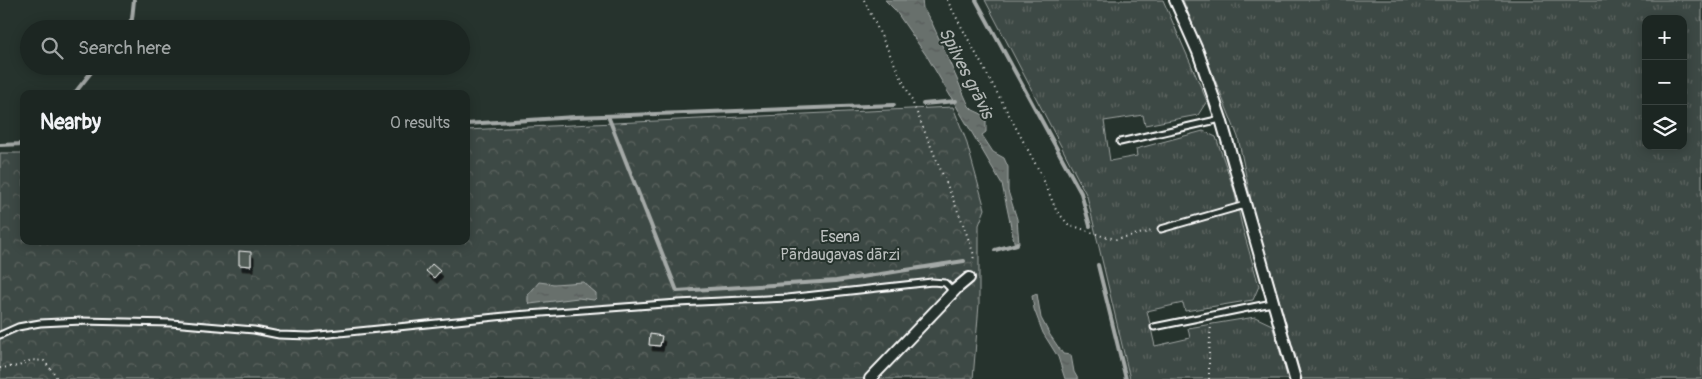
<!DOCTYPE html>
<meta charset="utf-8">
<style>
:root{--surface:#1c2622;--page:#252e2a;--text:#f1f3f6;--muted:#a0a5a5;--line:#3a4340}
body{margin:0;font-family:Pangolin,sans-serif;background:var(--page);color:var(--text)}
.controls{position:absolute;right:15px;top:15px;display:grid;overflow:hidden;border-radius:10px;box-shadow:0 2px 12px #0003}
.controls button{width:45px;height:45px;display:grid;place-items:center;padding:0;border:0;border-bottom:1px solid var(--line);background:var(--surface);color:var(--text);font:25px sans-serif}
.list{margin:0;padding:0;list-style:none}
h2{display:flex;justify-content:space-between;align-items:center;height:65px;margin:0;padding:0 20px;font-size:21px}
h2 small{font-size:16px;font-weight:400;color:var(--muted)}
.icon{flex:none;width:28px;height:28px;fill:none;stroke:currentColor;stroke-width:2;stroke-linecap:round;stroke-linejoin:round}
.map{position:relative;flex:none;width:1702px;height:379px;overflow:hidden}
.search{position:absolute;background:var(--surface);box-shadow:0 2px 12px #0003;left:20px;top:20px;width:450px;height:55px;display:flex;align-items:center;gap:12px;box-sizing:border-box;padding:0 18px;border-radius:28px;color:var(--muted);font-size:19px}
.panel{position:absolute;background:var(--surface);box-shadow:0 2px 12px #0003;left:20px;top:90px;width:450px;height:155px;border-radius:10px}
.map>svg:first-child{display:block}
.grass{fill:url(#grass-tufts);stroke:#9ea4a2;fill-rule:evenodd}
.park{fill:url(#park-crowns);stroke:#9ea4a2}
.water{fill:url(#water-ripples);stroke:#a4a9a7}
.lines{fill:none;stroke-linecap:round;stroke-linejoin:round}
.stream{stroke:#a4a9a7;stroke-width:4}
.building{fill:#515c57;stroke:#fff;filter:url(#shadow)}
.service-casing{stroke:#fff;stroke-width:9}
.minor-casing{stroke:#fff;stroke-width:14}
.path{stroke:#fff;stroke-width:2;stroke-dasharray:1 4;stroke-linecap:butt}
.service{stroke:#26332d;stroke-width:5}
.minor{stroke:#26332d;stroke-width:10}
.labels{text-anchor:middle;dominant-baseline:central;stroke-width:4;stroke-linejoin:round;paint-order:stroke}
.park-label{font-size:16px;fill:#bbbfbe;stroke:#26332d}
.water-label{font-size:18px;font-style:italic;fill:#b3b8b6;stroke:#26332d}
</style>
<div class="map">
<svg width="1702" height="379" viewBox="0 0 1702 379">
<defs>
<pattern id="grass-tufts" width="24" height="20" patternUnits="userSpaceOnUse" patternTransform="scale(1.25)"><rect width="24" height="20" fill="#3e4944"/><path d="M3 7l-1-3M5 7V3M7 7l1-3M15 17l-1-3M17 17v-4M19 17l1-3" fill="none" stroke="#5b6460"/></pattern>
<pattern id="park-crowns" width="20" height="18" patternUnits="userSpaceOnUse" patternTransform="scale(1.25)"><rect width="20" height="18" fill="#3e4944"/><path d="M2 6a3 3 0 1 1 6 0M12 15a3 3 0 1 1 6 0" fill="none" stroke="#5b6460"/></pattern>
<pattern id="water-ripples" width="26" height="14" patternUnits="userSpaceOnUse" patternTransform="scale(1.25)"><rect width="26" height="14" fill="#67706c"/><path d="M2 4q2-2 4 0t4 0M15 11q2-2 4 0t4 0" fill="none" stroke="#575a59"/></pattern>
<filter id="shadow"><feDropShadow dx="3" dy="5.5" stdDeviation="0" flood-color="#0009"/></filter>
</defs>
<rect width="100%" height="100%" fill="#26332d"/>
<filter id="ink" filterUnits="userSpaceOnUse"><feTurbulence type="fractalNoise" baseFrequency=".02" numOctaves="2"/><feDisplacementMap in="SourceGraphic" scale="10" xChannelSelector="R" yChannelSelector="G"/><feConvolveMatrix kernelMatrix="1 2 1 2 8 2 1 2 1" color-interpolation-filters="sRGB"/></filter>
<g filter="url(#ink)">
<g class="grass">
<path d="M 985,0 L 1163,0 L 1207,101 L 1198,115 L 1145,125 L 1143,115 L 1104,121 L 1110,161 L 1137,156 L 1136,149 L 1203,131 L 1216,137 L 1234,190 L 1242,226 L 1259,286 L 1253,300 L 1185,311 L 1183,303 L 1147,311 L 1155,346 L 1190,338 L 1188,328 L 1255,317 L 1272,325 L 1288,379 L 1130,379 L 1087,196 Z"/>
<path d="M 1183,0 L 1702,0 L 1702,379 L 1302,379 L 1253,210 L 1238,137 ZM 1646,19 L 1683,19 L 1683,146 L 1646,146 Z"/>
</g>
<path class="park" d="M 953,107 L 966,140 L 985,209 L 979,225 L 979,304 L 973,379 L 0,379 L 0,153 L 24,153 L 24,241 L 466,241 L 466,130 Z"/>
<g class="water">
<path d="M 885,0 L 922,0 L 923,8 L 932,23 L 969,106 L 973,110 L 984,115 L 986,119 L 986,132 L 982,135 L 993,152 L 1004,158 L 1008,167 L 1008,191 L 1017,219 L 1019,243 L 1015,246 L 1002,184 L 928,58 L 895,10 Z"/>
<path d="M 539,282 L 554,284 L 583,282 L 596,293 L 596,298 L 594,300 L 578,298 L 530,304 L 528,302 L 528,295 Z"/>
<path d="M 1037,294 L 1041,318 L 1050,335 L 1063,354 L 1071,355 L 1074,372 L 1078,379 L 1065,379 L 1058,357 L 1043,333 L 1034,309 L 1032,296 Z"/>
</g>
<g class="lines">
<g class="stream">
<path d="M 976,0 L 1081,193 L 1090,226"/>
<path d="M 125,29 L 132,19 L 134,0"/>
<path d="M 74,94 L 96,66"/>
<path d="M 923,104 L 956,101"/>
<path d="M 608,116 L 677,291 L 836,281 L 964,261"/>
<path d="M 466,124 L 575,117 L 894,105"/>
<path d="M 0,145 L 24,144"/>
<path d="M 995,250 L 1017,244 L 1017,243"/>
<path d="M 1098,265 L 1126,379"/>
</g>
</g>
<g class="building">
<path d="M 239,251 L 251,252 L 251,266 L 239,265 Z"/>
<path d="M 432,264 L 440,271 L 434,278 L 426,271 Z"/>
<path d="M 650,334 L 662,336 L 660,346 L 649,345 Z"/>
</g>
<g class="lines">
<defs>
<g id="service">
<path d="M 1120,142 L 1221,119"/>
<path d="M 1161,229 L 1245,205"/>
<path d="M 1154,327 L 1272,303"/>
<path d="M 0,335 L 18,327 L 40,323 L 82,321 L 171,323 L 254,330 L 279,335 L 310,336 L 515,315 L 678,303 L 787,298 L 932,282 L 945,283 L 950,288 L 951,294"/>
</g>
<g id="minor">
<path d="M 1175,0 L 1198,52 L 1221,119 L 1295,379"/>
<path d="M 870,379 L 957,288 L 969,278"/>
</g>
</defs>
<use href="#service" class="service-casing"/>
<use href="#minor" class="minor-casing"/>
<g class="path">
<path d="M 864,0 L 909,94 L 962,221 L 974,255 L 972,267"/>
<path d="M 947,0 L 1042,176 L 1056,210 L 1068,224 L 1102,236 L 1116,239 L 1152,231"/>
<path d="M 0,368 L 19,366 L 31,360 L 44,361 L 54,373 L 57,379"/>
<path d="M 1209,379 L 1209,354 L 1211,324"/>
</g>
<use href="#service" class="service"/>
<use href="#minor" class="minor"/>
</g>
</g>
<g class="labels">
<g class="park-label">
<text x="840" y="237">Esena<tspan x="840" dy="18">Pārdaugavas dārzi</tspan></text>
</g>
<g class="water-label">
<text transform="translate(966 73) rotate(63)">Spilves grāvis</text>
</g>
</g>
</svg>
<div class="controls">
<button>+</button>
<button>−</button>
<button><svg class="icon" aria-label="layers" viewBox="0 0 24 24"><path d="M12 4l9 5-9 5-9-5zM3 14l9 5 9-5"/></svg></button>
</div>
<div class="search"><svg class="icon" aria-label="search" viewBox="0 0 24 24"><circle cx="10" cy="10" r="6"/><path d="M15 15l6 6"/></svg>Search here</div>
<section class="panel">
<h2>Nearby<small>0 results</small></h2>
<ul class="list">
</ul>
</section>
</div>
